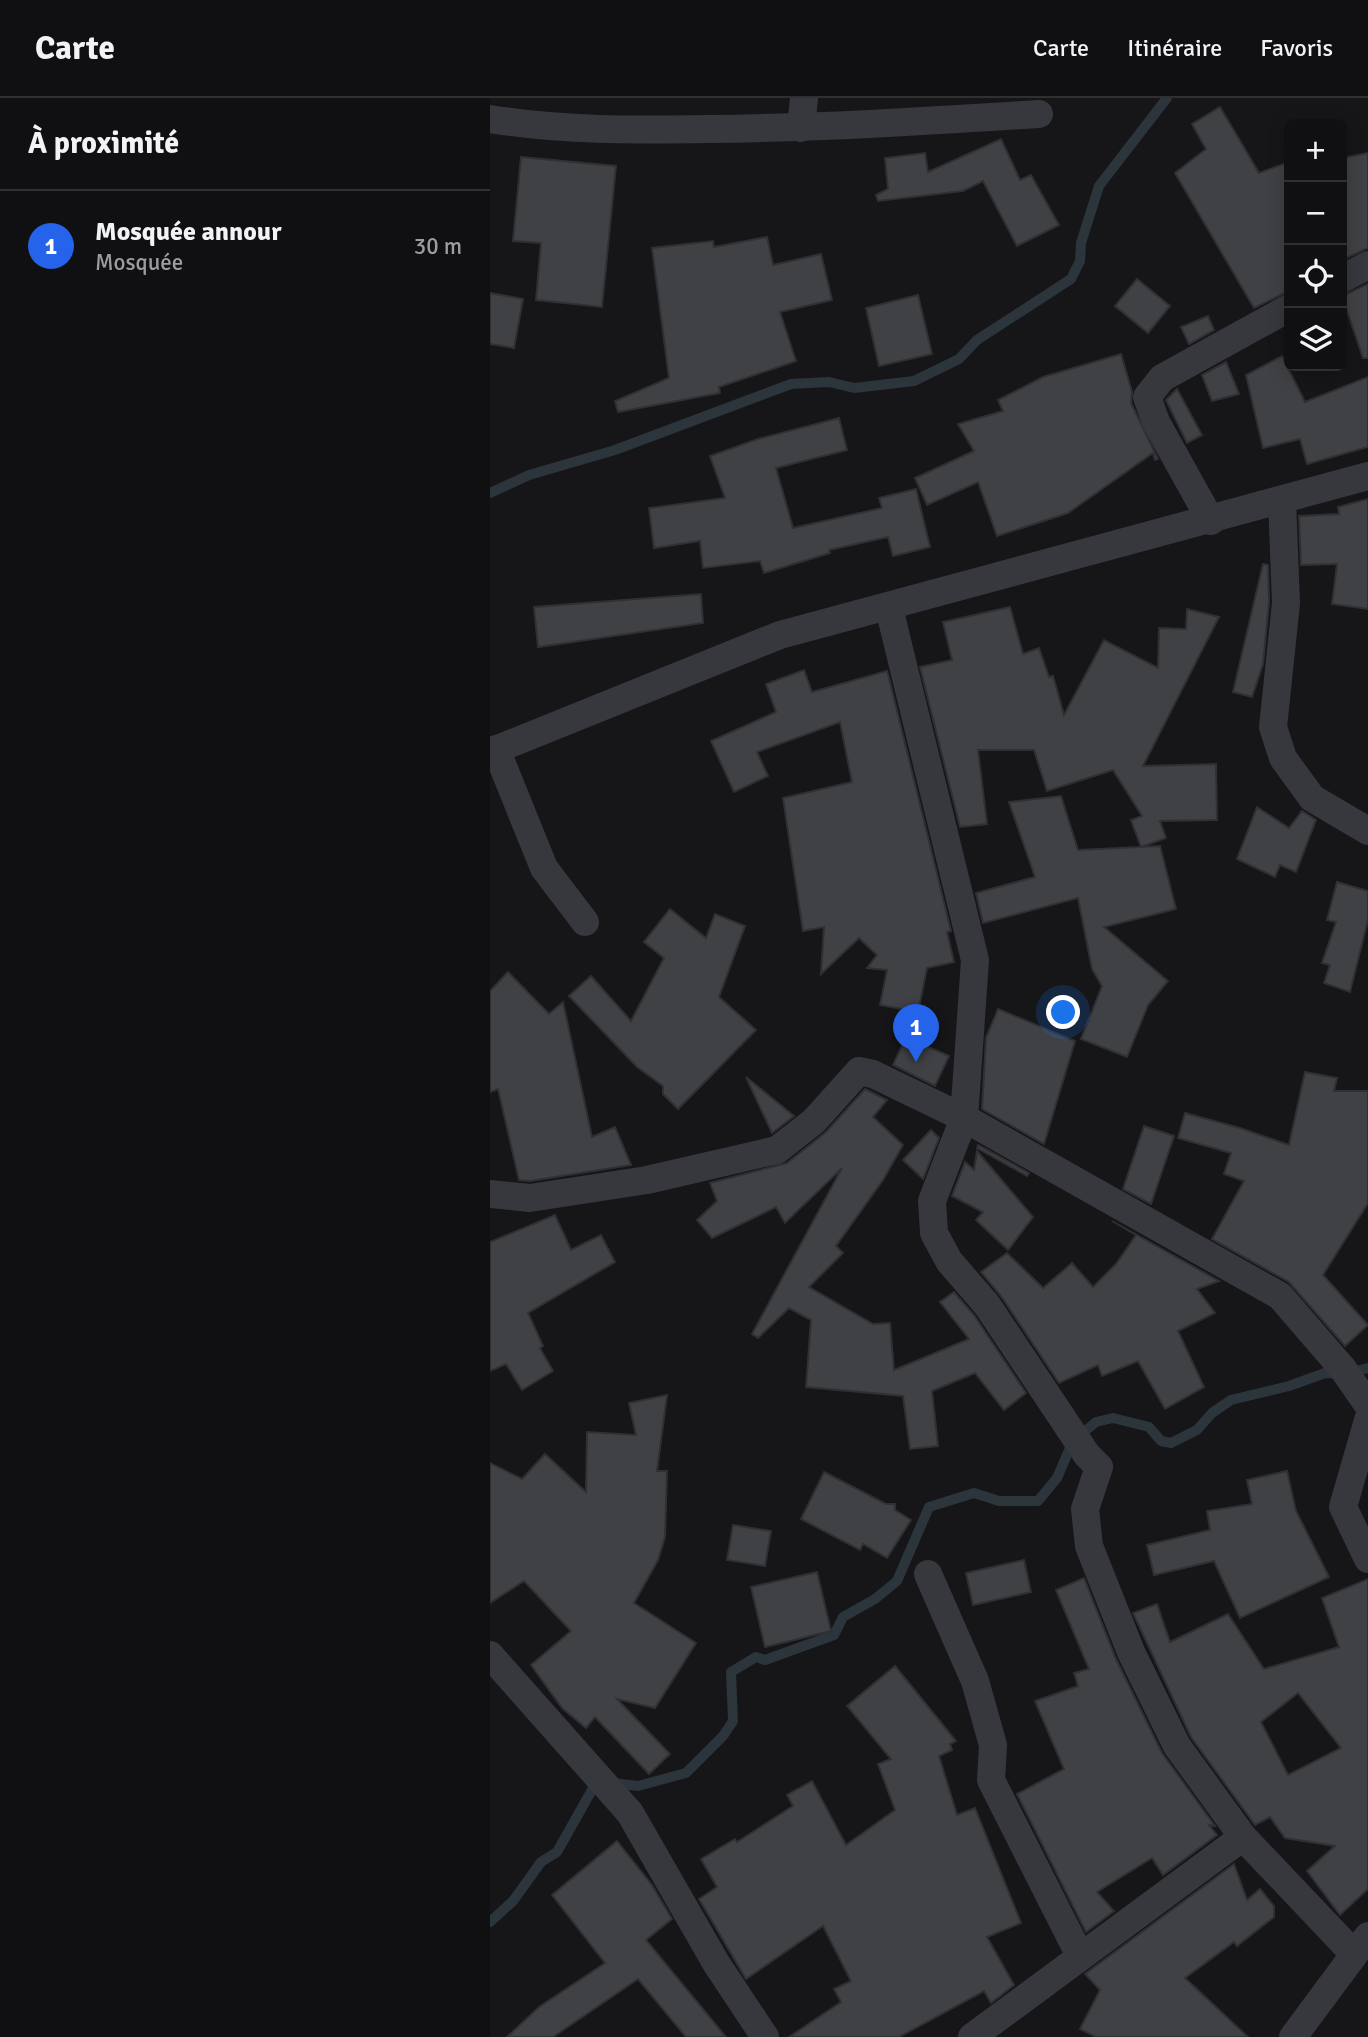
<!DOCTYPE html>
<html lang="fr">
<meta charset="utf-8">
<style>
:root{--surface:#101012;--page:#19191b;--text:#f1f3f6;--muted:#9c9d9f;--line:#303032;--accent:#2563eb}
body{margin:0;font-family:Signika,sans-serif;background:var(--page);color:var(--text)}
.controls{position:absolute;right:21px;top:21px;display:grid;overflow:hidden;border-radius:10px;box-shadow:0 4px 18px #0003}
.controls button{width:63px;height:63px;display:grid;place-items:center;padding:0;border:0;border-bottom:2px solid var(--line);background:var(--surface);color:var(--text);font:35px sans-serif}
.you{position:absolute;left:574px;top:915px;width:24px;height:24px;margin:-18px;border:5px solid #fff;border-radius:50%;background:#1a73e8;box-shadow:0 0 0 10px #1a73e833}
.badge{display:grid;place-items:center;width:46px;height:46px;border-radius:50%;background:var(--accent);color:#fff;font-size:23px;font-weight:700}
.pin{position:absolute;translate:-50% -58px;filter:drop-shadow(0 2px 4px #0008)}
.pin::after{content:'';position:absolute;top:37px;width:24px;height:21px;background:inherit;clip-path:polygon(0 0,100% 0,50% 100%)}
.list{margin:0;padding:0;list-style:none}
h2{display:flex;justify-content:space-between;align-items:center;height:91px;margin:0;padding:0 28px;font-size:30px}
h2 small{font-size:23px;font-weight:400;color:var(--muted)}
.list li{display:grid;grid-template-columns:46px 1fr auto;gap:21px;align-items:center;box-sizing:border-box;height:112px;padding:0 28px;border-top:2px solid var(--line)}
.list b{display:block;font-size:26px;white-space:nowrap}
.list p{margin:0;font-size:23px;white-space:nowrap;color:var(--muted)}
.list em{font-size:23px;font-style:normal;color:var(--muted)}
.icon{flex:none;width:38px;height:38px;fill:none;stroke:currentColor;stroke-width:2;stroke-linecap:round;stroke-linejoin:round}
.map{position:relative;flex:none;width:878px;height:1939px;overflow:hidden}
header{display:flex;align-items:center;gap:42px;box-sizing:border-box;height:98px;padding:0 35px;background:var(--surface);border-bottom:2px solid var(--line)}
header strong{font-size:33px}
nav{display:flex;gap:38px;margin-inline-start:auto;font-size:24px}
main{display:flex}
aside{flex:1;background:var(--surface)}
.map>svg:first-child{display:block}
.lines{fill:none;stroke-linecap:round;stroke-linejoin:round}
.stream{stroke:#2c353c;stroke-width:10}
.building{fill:#404145;stroke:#303034;stroke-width:2;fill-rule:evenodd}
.street{stroke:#37383d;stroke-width:28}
</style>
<header>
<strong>Carte</strong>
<nav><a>Carte</a><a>Itinéraire</a><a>Favoris</a></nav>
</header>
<main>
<aside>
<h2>À proximité<small></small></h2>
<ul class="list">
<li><span class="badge">1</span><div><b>Mosquée annour</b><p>Mosquée</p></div><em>30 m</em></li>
</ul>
</aside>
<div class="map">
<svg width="878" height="1939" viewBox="0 0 878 1939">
<rect width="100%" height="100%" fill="#161618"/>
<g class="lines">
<g class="stream">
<path d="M 0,395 L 39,377 L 125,352 L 301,286 L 339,284 L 364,290 L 424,283 L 469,261 L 487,242 L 581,181 L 590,163 L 591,145 L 609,88 L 677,0"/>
<path d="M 0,1824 L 23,1803 L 51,1764 L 67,1754 L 107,1683 L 148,1688 L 196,1675 L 233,1638 L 243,1623 L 241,1574 L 266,1559 L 275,1562 L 344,1537 L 353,1519 L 385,1501 L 407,1483 L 439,1409 L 484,1395 L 509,1403 L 548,1403 L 567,1380 L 583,1343 L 606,1324 L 623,1320 L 659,1329 L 671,1343 L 681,1345 L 707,1332 L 722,1315 L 741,1302 L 799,1288 L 835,1275 L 853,1276 L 878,1270"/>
</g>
</g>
<g class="building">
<path d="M 730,9 L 769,75 L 799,64 L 799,193 L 764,210 L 685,75 L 716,51 L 702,26 Z"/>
<path d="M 511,41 L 530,82 L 541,77 L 569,127 L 527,148 L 493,83 L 473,93 L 388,103 L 386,97 L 398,91 L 395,60 L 435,55 L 438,74 Z"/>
<path d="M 878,55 L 878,150 L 852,162 L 852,60 Z"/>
<path d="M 31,59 L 126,68 L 112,209 L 46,202 L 51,145 L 23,143 Z"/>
<path d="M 277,139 L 283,167 L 331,156 L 342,202 L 290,214 L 306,263 L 229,289 L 230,295 L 128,314 L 125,303 L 179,280 L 162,150 L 223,143 L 224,149 Z"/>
<path d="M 647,181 L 680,208 L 658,235 L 625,208 Z"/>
<path d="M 878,186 L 878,260 L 873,260 L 852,198 Z"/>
<path d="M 0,195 L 33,201 L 24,250 L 0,246 Z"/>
<path d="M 428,197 L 442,256 L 389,268 L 376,210 Z"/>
<path d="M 718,218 L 724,232 L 699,246 L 691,229 Z"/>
<path d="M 631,256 L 642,294 L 641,305 L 668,361 L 665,362 L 663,355 L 578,415 L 507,438 L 488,384 L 437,407 L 425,380 L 484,353 L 468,326 L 513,313 L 508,302 L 553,279 Z"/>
<path d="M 792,258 L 815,304 L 878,279 L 878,349 L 817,366 L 810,341 L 773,350 L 756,277 Z"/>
<path d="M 736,264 L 749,296 L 722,303 L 712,277 Z"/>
<path d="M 687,291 L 712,337 L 697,345 L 676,302 Z"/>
<path d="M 349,320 L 357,352 L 286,370 L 303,430 L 392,410 L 389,400 L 426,391 L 440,449 L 403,458 L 398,439 L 339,452 L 340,455 L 274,475 L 270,463 L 213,470 L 210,443 L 164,450 L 159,410 L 235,400 L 220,358 L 268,341 Z"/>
<path d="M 878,401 L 878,511 L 842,506 L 847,466 L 811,467 L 809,418 L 849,416 L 848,409 Z"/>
<path d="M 773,466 L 778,467 L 779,504 L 773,566 L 762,599 L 743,594 Z"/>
<path d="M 211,496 L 213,525 L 48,549 L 44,509 Z"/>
<path d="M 520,509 L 533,556 L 549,550 L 559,579 L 563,578 L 574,617 L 614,542 L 668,570 L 669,530 L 696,531 L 697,511 L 729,519 L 653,668 L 726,666 L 727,722 L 670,723 L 676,740 L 651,749 L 641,722 L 652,718 L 623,672 L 557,693 L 544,652 L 488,652 L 497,726 L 470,729 L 430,569 L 462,562 L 453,524 Z"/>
<path d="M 314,572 L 322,594 L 397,573 L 398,576 L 461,833 L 457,834 L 464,864 L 437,870 L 428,914 L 390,907 L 397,872 L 377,870 L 387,857 L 369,840 L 331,876 L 334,829 L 313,833 L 293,700 L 362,684 L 350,624 L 267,654 L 278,678 L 244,694 L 221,643 L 286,614 L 276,586 Z"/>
<path d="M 571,698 L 588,752 L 670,748 L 686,811 L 614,829 L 678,883 L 658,907 L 637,959 L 591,941 L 612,888 L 602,871 L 588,800 L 493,825 L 486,795 L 545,779 L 519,704 Z"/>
<path d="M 767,709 L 799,730 L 812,713 L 826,722 L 806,774 L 790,767 L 785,779 L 747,761 Z"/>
<path d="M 847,784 L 878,793 L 878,822 L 860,894 L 834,885 L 840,867 L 832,865 L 846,824 L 837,822 Z"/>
<path d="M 180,811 L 216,840 L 225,816 L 255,828 L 229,899 L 266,932 L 188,1011 L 173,996 L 173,988 L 147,969 L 79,898 L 101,878 L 141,923 L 174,860 L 154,844 Z"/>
<path d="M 18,874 L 59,916 L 73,904 L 102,1039 L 125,1029 L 141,1067 L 40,1083 L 29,1082 L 8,991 L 0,994 L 0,893 Z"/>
<path d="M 508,911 L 585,943 L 554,1046 L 492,1011 L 496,940 Z"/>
<path d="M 416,939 L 459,958 L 445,988 L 403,967 Z"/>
<path d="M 815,974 L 847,980 L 844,993 L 878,993 L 878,1105 L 833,1177 L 878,1227 L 855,1248 L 799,1184 L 722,1141 L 754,1083 L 734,1076 L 741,1055 L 688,1040 L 695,1015 L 750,1030 L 799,1047 Z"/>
<path d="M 256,979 L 304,1018 L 282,1035 Z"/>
<path d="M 375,991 L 397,1002 L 383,1019 L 413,1047 L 393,1082 L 346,1148 L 353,1155 L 319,1189 L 383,1226 L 400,1225 L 404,1272 L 479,1241 L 450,1204 L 464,1194 L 484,1217 L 536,1295 L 514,1312 L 485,1275 L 442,1293 L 448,1348 L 420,1351 L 413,1298 L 316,1289 L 321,1222 L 299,1210 L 268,1240 L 262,1236 L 352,1070 L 295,1125 L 286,1109 L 222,1140 L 207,1122 L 227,1103 L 220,1085 L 297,1065 L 336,1034 Z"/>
<path d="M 654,1028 L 684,1038 L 661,1106 L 633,1091 Z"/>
<path d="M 441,1032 L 449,1040 L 433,1081 L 413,1062 Z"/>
<path d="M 488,1047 L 539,1075 L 537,1078 L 487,1050 Z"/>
<path d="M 487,1053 L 543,1119 L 518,1152 L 486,1122 L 493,1114 L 462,1098 L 475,1064 L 484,1072 Z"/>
<path d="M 65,1117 L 81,1152 L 111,1137 L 125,1164 L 38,1215 L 53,1248 L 50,1250 L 63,1273 L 32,1292 L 16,1266 L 0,1273 L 0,1144 Z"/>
<path d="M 622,1123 L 729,1183 L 707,1191 L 725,1215 L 688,1233 L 714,1289 L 675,1311 L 648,1263 L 612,1278 L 608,1267 L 569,1285 L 511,1198 L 491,1174 L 517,1155 L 553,1190 L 582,1165 L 603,1189 L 626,1166 L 646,1137 Z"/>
<path d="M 177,1297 L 167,1373 L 177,1373 L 175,1439 L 168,1462 L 144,1505 L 206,1545 L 165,1610 L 127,1601 L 180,1656 L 159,1676 L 105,1619 L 96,1630 L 72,1610 L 41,1567 L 81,1533 L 34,1483 L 0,1505 L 0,1365 L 32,1381 L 55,1356 L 96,1394 L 97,1334 L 146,1337 L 139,1305 Z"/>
<path d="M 797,1373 L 806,1413 L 839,1479 L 750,1520 L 724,1463 L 664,1477 L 657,1447 L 720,1432 L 717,1413 L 762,1406 L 757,1382 Z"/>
<path d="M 334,1374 L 396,1406 L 405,1406 L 405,1412 L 421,1422 L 397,1460 L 373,1446 L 370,1452 L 311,1421 Z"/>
<path d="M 243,1427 L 281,1433 L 275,1468 L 237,1462 Z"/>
<path d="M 534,1462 L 541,1494 L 483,1507 L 476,1475 Z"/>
<path d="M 327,1474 L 341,1533 L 275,1549 L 261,1489 Z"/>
<path d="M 594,1480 L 626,1561 L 672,1655 L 725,1728 L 719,1727 L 727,1737 L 673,1777 L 662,1760 L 607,1794 L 624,1813 L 596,1834 L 527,1696 L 574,1671 L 545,1603 L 588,1588 L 584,1575 L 599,1571 L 566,1492 Z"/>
<path d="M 878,1481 L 878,1791 L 850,1817 L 817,1773 L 845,1748 L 795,1740 L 780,1719 L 765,1727 L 701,1639 L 643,1515 L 667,1506 L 680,1544 L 738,1516 L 774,1571 L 849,1549 L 832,1500 ZM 808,1595 L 851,1650 L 798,1677 L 771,1624 Z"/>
<path d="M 405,1568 L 466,1643 L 460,1646 L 462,1652 L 449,1658 L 467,1717 L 485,1710 L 531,1825 L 497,1839 L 524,1887 L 501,1905 L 494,1893 L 409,1939 L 299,1939 L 351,1904 L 344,1891 L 361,1883 L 333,1828 L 256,1881 L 209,1801 L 227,1789 L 211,1761 L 245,1741 L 247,1744 L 303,1708 L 297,1697 L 322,1683 L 356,1747 L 405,1712 L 388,1666 L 401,1661 L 357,1608 Z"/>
<path d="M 127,1743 L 162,1787 L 182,1821 L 156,1842 L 236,1939 L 196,1939 L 148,1881 L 63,1939 L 17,1939 L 49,1909 L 115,1865 L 62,1797 Z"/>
<path d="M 744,1766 L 757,1802 L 770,1791 L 784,1808 L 784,1819 L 747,1848 L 744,1844 L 695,1880 L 758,1939 L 606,1939 L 590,1931 L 610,1892 L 595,1876 Z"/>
</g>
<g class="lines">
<g class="street">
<path d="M 0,21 C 72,33 146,32 218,31 C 329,30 439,23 549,16"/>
<path d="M 311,30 L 314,0"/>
<path d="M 852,181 L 878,167"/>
<path d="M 792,402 L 796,505 L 783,629 L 793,660 L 822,700 L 878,733"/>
<path d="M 721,423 L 666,324 L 657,299 L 672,280 L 799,210"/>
<path d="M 399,510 L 485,862 L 474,1020 L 442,1103 L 444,1135 L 459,1163 L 497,1207 L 597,1357 L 609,1369 L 595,1411 L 599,1448 L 641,1554 L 687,1648 L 753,1739 L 864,1856"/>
<path d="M 6,651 L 54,770 L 95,824"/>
<path d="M 0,654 L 290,537 L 878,378"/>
<path d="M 0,1096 L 40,1100 L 157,1082 L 287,1052 L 324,1023 L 369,973 L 383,976 L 474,1020 L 790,1198 L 853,1271 L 878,1307"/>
<path d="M 878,1322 L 853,1409 L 878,1461"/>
<path d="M 438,1476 L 485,1583 L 503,1647 L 501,1682 L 590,1858"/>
<path d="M 0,1557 L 140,1715 L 226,1865 L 275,1939"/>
<path d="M 482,1939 L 753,1739"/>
<path d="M 803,1939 L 878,1838"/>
</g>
</g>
</svg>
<div class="controls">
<button>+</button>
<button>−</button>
<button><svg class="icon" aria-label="locate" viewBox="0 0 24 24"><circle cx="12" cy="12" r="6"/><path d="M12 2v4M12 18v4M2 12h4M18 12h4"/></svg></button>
<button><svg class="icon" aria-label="layers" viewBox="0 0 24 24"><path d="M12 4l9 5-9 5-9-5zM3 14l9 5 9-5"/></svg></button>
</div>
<div class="you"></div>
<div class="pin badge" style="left:426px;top:964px">1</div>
</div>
</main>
